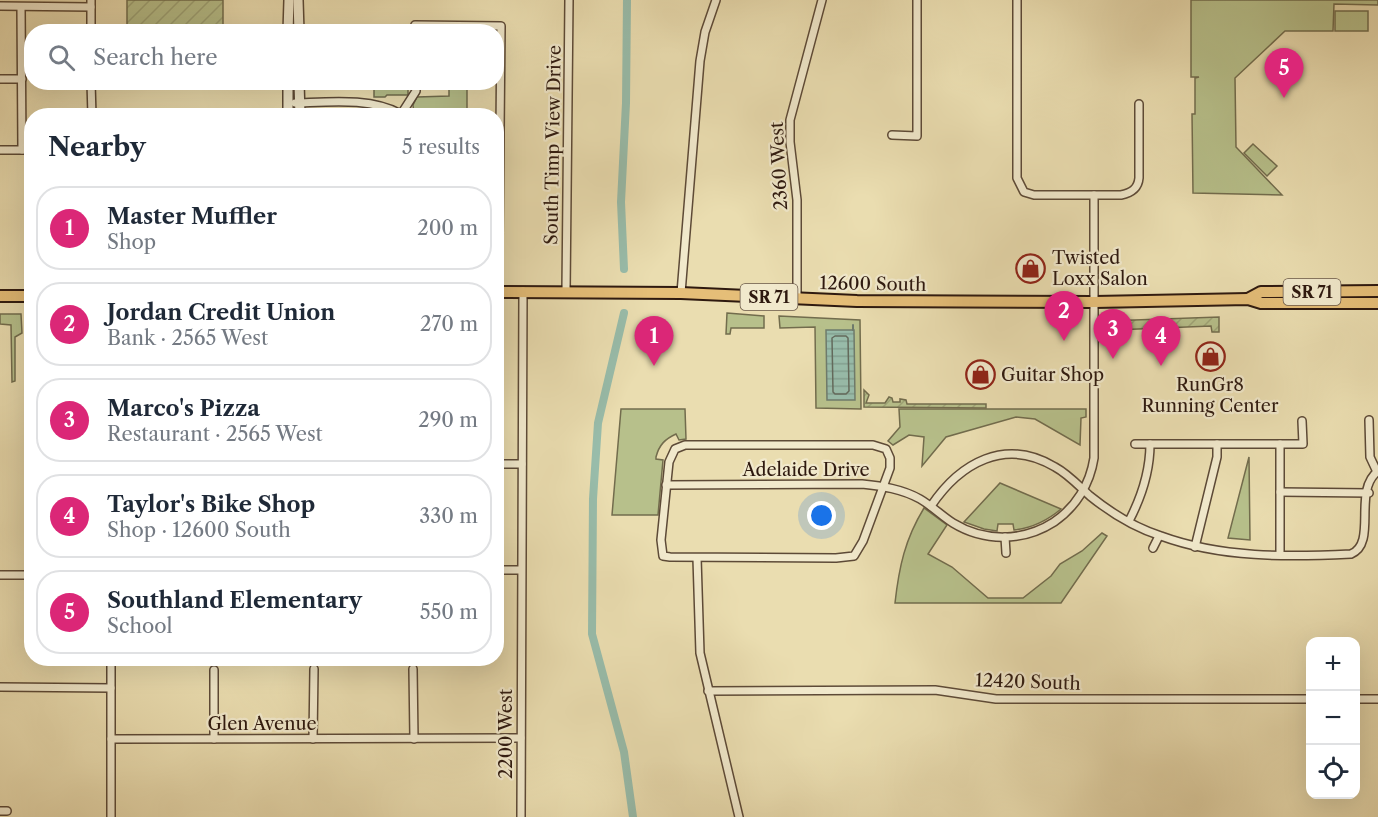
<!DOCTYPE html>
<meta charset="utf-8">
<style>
:root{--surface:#fff;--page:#f2f2f3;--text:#1f2937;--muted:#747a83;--line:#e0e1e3;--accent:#db2777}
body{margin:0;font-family:"Libre Caslon Text",serif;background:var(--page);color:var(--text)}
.controls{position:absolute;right:18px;bottom:18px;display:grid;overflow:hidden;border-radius:12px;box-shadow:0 6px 24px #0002}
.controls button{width:54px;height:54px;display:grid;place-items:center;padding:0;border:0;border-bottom:2px solid var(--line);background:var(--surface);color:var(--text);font:30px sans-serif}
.you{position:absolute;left:822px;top:516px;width:21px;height:21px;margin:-15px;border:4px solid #fff;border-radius:50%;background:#1a73e8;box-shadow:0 0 0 9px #1a73e833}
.badge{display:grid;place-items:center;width:39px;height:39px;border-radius:50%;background:var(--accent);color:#fff;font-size:20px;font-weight:700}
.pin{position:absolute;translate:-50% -50px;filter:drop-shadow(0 2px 3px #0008)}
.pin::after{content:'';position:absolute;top:32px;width:21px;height:18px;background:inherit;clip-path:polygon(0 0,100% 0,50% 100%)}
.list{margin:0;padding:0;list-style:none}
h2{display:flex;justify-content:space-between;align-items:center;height:78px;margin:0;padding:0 24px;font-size:26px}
h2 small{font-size:20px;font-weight:400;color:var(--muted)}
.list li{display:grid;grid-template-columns:39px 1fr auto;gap:18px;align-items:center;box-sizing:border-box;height:84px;margin:0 12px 12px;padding:0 12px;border:2px solid var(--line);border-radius:24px}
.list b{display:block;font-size:22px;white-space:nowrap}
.list p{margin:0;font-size:20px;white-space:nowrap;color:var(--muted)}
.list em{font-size:20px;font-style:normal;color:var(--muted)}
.icon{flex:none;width:33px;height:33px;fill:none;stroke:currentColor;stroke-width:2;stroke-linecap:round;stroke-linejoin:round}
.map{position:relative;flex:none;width:1378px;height:817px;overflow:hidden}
.search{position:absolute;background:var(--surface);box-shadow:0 6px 24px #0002;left:24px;top:24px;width:480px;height:66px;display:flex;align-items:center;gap:15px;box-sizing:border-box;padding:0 21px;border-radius:24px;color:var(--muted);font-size:22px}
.panel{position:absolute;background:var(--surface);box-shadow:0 6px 24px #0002;left:24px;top:108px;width:480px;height:558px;border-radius:24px}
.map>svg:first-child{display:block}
.green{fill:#b7c08b;stroke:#726c4d;stroke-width:1.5}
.garden{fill:url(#garden-furrows);stroke:#726c4d;stroke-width:1.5}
.water{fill:url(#water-rules);stroke:#6e7b6c;stroke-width:1.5}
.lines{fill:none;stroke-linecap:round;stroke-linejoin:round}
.shore{stroke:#636a5c;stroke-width:1.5}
.stream{stroke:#6e7b6c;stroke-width:2}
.canal{stroke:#98bcaa;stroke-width:8}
.minor-casing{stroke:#5d4a37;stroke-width:10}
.tertiary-casing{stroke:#5d4a37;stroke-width:12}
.primary-casing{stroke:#2e190f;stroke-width:14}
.minor{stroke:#f1e9cc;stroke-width:7}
.tertiary{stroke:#f1e9cc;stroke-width:9}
.primary{stroke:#e5be78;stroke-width:10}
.labels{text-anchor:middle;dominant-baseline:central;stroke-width:4.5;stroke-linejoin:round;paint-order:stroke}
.shield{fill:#f1e9cc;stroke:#685748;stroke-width:1.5}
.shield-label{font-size:16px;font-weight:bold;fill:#2e190f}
.street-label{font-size:18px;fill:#2e190f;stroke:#f1e9cc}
.poi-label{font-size:18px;fill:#2e190f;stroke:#f1e9cc;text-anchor:start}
</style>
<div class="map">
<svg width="1378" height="817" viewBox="0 0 1378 817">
<defs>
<pattern id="garden-furrows" width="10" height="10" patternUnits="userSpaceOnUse" patternTransform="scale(1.5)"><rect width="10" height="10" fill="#b7c08b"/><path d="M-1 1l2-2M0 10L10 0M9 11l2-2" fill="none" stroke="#9ea477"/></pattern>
<pattern id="water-rules" width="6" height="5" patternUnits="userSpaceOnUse" patternTransform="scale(1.5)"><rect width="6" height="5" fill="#98bcaa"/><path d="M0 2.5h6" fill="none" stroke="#83a191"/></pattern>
</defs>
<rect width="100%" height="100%" fill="#eaddb0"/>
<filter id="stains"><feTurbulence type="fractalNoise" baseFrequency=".00333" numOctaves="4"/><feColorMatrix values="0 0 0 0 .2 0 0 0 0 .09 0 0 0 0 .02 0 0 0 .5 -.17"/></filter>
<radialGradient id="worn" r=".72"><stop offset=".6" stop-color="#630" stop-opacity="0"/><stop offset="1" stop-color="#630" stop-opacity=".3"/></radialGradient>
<g class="green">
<path d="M 1191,0 L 1378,0 L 1378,5 L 1334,4 L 1333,31 L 1285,31 L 1235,78 L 1236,147 L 1282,195 L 1193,193 L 1192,114 L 1195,114 L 1195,78 L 1199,77 L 1191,77 Z"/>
<rect x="1335" y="11" width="33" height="20"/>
<path d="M 374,83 L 408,83 L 408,95 L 387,95 L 385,97 L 374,97 Z"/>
<path d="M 449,83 L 467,83 L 467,115 L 414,115 L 413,105 L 417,97 L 449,96 Z"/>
<path d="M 1253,144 L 1277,166 L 1267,176 L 1244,153 Z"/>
<path d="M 727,313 L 764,316 L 764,328 L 731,328 L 730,334 L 726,334 Z"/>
<path d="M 0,314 L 21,314 L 22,333 L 15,337 L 15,381 L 12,382 L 11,325 L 0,324 Z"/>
<path d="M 779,316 L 860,320 L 861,409 L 816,408 L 815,327 L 780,328 Z"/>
<path d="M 621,409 L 685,409 L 686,439 L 679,440 L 676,434 C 665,439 659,445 656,457 L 656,459 L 663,460 L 658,515 L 612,515 Z"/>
<path d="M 899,409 L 1086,409 L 1086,417 L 1081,418 L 1080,445 L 1035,419 L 1016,417 L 946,437 L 922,466 L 924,437 L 909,435 L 893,445 L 888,441 L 900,427 Z"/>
<path d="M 1249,457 L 1250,540 L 1228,538 Z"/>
<path d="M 1000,483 L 1061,509 C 1048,520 1032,528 1014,530 L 1013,524 L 998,524 L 997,531 L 984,529 L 964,522 Z"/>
<path d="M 924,508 L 947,525 L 928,554 L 952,567 L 988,598 L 1023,598 L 1051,576 L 1060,564 L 1082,551 L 1102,533 L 1107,536 L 1061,603 L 895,603 C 899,567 905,539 924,508 Z"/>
</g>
<g class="garden">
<rect x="127" y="0" width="96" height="31"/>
<path d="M 1219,317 L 1219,332 L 1212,332 L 1211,326 L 1114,330 L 1113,336 L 1106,336 L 1106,321 Z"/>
<path d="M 864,390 L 869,395 L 866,403 L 885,403 L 889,397 L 892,398 L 893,402 L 900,402 L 900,399 L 906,400 L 907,404 L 986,404 L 986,408 L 864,407 Z"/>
</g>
<path class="water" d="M 826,330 L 854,330 L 855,400 L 827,400 Z"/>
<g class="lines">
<path class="shore" d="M 835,336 L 846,336 L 848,338 L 849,391 L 846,394 L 835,394 L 833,392 L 832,338 Z"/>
<path class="stream" d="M 853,330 L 853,325"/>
<g class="canal">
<path d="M 624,269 L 621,202 L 626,103 L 627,0"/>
<path d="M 624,313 L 598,423 L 593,499 L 592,634 L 624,752 L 633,817"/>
</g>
<defs>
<g id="minor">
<path d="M 91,0 L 91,32"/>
<path d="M 1017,0 L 1017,178 L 1024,192 L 1034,195 L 1121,195 C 1131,193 1138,189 1139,178 L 1139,104"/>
<path d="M 0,6 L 91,7"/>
<path d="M 21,7 L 22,150"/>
<path d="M 415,32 L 415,25 L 501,26 L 499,236 L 496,236"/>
<path d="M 0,79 L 22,79"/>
<path d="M 91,82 L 92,116"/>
<path d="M 295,103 C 328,102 371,97 401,114"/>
<path d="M 400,116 L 416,91 L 416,82"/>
<path d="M 892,135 L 917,136 L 917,0"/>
<path d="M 0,150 L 32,150"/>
<path d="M 566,291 L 569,0"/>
<path d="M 681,293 L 700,61 L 705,32 L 716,0"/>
<path d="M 797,298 L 797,200 L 790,142 L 790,120 L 822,0"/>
<path d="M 1369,420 L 1370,457 L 1377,472"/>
<path d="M 1135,444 L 1303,444 L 1302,421"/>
<path d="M 685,445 L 873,445 L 886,449 L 890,458 L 890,468 L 863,541 L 854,556 L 836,558 L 670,557 L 663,556 L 661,540 L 669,462 L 675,449 Z"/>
<path d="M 496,464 L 522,464"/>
<path d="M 666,485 L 862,484 C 882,486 902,489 920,499 C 932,506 942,516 953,523 C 984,542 1023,542 1054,522 C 1076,507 1090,484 1094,458 L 1094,195"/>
<path d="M 1280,492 L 1369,493"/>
<path d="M 931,506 C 960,463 1005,437 1055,467 C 1068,474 1079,486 1090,496 C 1111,513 1136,528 1161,536 C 1221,558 1287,557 1351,554 C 1378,543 1352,491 1378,471"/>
<path d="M 1129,521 C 1142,496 1150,472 1150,444"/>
<path d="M 1005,537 L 1006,553"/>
<path d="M 1195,547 L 1217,457 L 1217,444"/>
<path d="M 1153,548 L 1159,536"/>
<path d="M 1280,554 L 1280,444"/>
<path d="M 697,558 L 700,653 L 739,817"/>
<path d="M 496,570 L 521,570"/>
<path d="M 0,575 L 32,575"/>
<path d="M 413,669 L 414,739"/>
<path d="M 0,687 L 111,688"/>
<path d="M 708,691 L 935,690 L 996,699 L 1310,699"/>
<path d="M 1356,699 L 1378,699"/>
<path d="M 111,739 L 521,738"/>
<path d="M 214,739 L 214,670"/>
<path d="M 313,739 L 314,669"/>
<path d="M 0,811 L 7,811"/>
<path d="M 111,817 L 111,658"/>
<path d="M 521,817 L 523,291"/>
</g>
<g id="tertiary">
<path d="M 298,0 L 299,32"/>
<path d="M 288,32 L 289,0"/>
<path d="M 299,82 L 300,116"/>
<path d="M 288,116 L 288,82"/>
</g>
<g id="primary">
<path d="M 496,292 L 681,293 L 857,301 L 1095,302 L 1248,299 L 1261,303 L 1378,303"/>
<path d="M 0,296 L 32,296"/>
<path d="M 1248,299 L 1261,292 L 1378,291"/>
</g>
</defs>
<use href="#minor" class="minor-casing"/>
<use href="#tertiary" class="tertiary-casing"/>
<use href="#primary" class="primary-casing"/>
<use href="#minor" class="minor"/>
<use href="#tertiary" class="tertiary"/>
<use href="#primary" class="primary"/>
</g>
<defs>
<symbol id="shop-ring" viewBox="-11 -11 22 22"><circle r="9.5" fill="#f1e9cc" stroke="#8f2418" stroke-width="1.5"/><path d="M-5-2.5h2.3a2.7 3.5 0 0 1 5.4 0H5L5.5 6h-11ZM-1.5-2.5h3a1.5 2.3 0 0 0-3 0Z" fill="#8f2418"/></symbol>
</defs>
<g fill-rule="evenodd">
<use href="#shop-ring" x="1014" y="252" width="33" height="33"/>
<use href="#shop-ring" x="1194" y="340" width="33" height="33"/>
<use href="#shop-ring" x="964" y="358" width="33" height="33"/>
</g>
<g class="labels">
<g class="shield">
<rect x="1283.5" y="279" width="57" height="26" rx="4.5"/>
<rect x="740.5" y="284" width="57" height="26" rx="4.5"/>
</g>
<g class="shield-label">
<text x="1312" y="292">SR 71</text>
<text x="769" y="297">SR 71</text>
</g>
<g class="street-label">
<text transform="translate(553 145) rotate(-89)">South Timp View Drive</text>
<text transform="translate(779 166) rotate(-93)">2360 West</text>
<text transform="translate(873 284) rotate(1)">12600 South</text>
<text x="806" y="470">Adelaide Drive</text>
<text transform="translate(1028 682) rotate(2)">12420 South</text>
<text x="262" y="724">Glen Avenue</text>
<text transform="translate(506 734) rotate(-90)">2200 West</text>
</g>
<g class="poi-label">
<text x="1052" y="258">Twisted<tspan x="1052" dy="21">Loxx Salon</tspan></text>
<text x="1001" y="375">Guitar Shop</text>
<text x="1210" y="385" text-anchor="middle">RunGr8<tspan x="1210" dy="21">Running Center</tspan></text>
</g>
</g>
<rect width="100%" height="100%" filter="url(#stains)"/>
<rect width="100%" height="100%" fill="url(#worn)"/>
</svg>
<div class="controls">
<button>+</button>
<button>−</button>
<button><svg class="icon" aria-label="locate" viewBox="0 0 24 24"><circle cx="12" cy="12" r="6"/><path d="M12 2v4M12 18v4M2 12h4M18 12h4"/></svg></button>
</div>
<div class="you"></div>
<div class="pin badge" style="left:654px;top:366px">1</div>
<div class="pin badge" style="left:1064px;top:341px">2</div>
<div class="pin badge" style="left:1113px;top:359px">3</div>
<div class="pin badge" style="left:1161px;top:366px">4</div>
<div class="pin badge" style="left:1284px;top:98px">5</div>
<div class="search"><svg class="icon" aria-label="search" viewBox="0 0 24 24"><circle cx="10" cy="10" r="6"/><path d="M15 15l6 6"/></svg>Search here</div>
<section class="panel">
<h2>Nearby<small>5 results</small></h2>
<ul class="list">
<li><span class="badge">1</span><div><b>Master Muffler</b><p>Shop</p></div><em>200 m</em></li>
<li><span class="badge">2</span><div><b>Jordan Credit Union</b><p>Bank · 2565 West</p></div><em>270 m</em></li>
<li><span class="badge">3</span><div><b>Marco's Pizza</b><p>Restaurant · 2565 West</p></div><em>290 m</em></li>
<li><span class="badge">4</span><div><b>Taylor's Bike Shop</b><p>Shop · 12600 South</p></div><em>330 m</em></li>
<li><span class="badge">5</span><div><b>Southland Elementary</b><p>School</p></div><em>550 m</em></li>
</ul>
</section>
</div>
